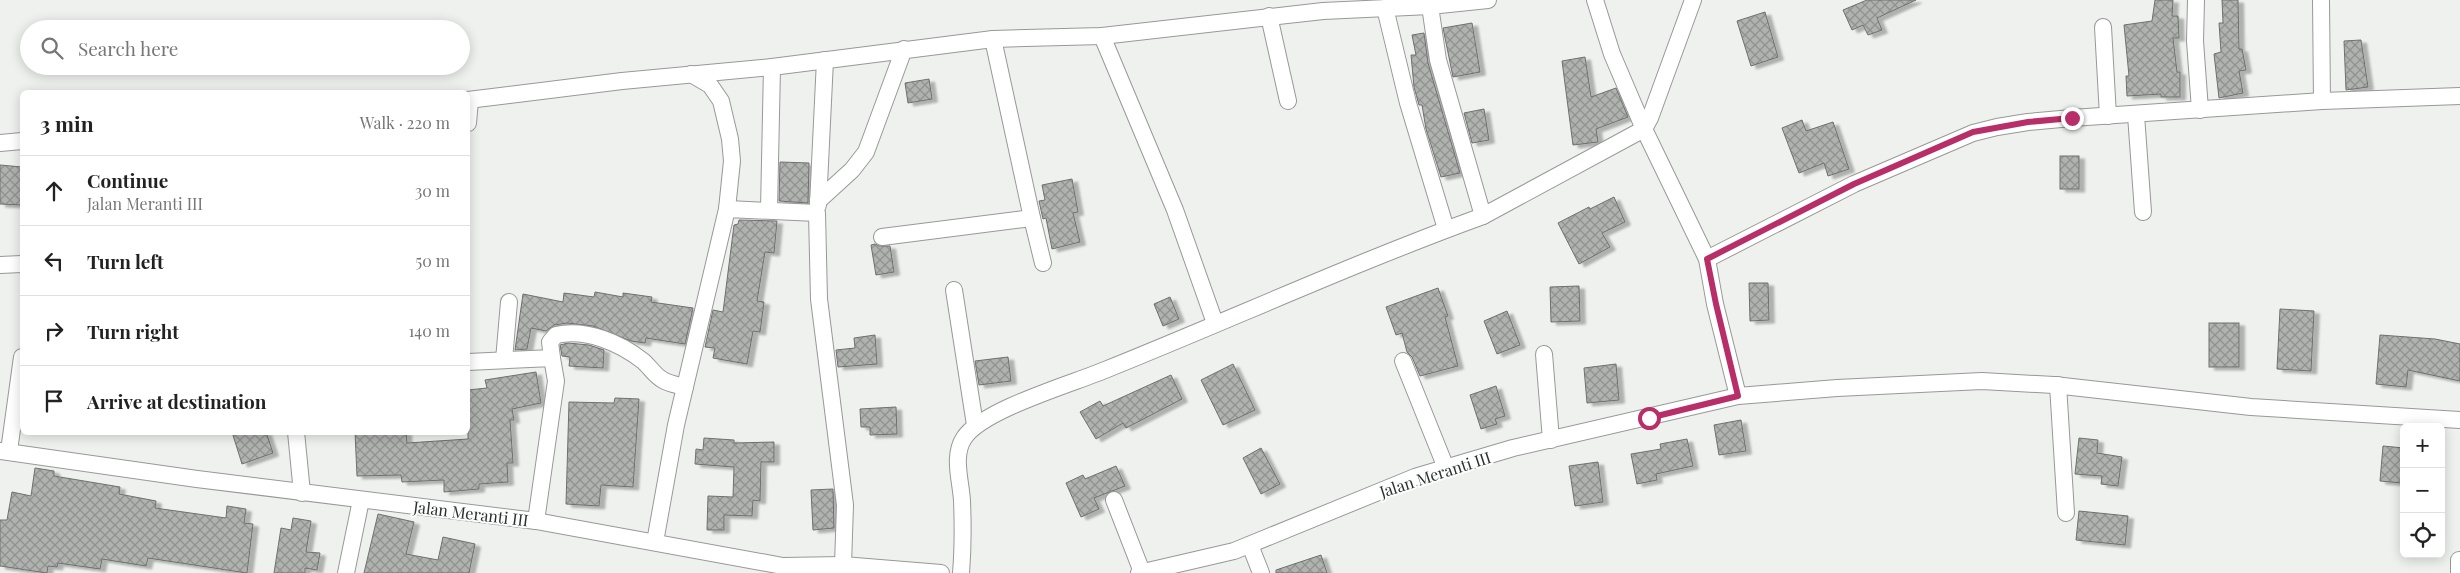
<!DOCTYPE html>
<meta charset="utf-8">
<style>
:root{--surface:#fff;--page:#f2f2f2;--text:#222;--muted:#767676;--line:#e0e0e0}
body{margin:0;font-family:"Playfair Display",serif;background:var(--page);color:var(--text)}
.controls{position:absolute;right:15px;bottom:15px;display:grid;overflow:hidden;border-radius:8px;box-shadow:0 2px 12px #0003}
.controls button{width:45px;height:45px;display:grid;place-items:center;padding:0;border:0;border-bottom:1px solid var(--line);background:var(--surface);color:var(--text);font:25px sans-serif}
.stop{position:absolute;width:15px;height:15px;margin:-11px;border:4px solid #b82e68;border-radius:50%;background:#fff}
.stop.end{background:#b82e68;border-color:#fff;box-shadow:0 1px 5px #0008}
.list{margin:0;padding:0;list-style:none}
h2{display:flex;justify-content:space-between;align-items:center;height:65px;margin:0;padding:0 20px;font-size:21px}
h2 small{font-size:16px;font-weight:400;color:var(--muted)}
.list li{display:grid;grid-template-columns:32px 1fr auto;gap:15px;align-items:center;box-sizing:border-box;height:70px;padding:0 20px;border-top:1px solid var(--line)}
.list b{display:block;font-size:19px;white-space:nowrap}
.list p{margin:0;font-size:16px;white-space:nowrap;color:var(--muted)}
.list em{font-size:16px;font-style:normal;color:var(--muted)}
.icon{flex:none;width:28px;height:28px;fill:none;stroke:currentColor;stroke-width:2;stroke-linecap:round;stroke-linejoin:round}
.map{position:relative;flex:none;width:2460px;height:573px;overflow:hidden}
.search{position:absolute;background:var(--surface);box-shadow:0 2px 12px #0003;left:20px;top:20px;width:450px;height:55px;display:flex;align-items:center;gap:12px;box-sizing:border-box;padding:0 18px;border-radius:28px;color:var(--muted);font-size:19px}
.panel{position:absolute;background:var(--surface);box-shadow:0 2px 12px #0003;left:20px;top:90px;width:450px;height:345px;border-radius:8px}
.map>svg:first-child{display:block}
.building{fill:url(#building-cross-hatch);stroke:#6e706e;filter:url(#shadow)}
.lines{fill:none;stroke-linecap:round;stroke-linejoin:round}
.street-casing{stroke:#979997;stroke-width:18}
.street{stroke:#fff;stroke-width:16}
.route{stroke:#b82e68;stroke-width:6}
.labels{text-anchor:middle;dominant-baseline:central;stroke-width:4;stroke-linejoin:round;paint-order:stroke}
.street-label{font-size:16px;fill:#2d2e2d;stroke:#fbfefc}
</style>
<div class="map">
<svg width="2460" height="573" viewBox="0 0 2460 573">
<defs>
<pattern id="building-cross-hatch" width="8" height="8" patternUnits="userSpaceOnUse" patternTransform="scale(1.25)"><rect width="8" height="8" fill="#b0b2b0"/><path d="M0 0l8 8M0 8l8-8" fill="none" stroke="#909190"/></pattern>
<filter id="shadow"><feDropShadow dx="5.5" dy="3" stdDeviation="1" flood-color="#0004"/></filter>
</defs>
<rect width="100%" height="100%" fill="#eef1ee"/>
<g class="building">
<path d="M 1867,0 L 1916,0 L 1877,18 L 1882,30 L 1868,35 L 1863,25 L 1852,30 L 1843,10 Z"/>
<path d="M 2155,0 L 2173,0 L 2172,16 L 2178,16 L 2179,38 L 2173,38 L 2177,72 L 2180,72 L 2180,97 L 2161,97 L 2161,94 L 2127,96 L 2126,76 L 2129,76 L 2124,25 L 2152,21 Z"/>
<path d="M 2222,0 L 2238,0 L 2239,49 L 2242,49 L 2246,70 L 2239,71 L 2243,93 L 2219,98 L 2214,54 L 2221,52 L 2219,23 L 2223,23 Z"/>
<path d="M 1765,12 L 1778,57 L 1751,66 L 1737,21 Z"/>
<path d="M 1472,23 L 1480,72 L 1453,77 L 1443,28 Z"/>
<path d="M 1424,33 L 1428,63 L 1460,173 L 1441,177 L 1426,129 L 1422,105 L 1419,105 L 1414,87 L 1411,55 L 1416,55 L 1412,35 Z"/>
<path d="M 2361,40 L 2368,87 L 2346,90 L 2344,41 Z"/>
<path d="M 1585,57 L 1591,97 L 1616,88 L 1628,117 L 1596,129 L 1598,142 L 1573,145 L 1562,61 Z"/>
<path d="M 929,79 L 932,99 L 908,103 L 905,83 Z"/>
<path d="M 1484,109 L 1489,140 L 1472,143 L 1464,113 Z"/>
<path d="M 1802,120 L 1806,131 L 1833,122 L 1849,169 L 1828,176 L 1824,163 L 1799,173 L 1782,128 Z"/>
<rect x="2060" y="156" width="19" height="33"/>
<path d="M 780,162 L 809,163 L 808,203 L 779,201 Z"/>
<path d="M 0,165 L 22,167 L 22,205 L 0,204 Z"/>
<path d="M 1072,179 L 1078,212 L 1073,213 L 1080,242 L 1052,249 L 1046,218 L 1043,219 L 1039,201 L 1045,200 L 1042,185 Z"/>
<path d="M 1614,197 L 1625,222 L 1602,233 L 1610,247 L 1579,264 L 1558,223 L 1589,207 L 1590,209 Z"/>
<path d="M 739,220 L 777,221 L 774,253 L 765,252 L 757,301 L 764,302 L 760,332 L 753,331 L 747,364 L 713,358 L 715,348 L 705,347 L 713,310 L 723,312 L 734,225 L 738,224 Z"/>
<path d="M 875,244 L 879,246 L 890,246 L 894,272 L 876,275 L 871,245 Z"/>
<path d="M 1749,283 L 1768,283 L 1769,320 L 1750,321 Z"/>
<path d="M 1579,286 L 1580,321 L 1551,322 L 1550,287 Z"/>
<path d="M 1438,288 L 1448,316 L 1445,317 L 1458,366 L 1420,376 L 1412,357 L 1407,352 L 1402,333 L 1396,335 L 1386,307 Z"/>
<path d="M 595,292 L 623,297 L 623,293 L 652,297 L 651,302 L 693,308 L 685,344 L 646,338 L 645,343 L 631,341 L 593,326 L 567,323 L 554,325 L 546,331 L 531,328 L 527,349 L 515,350 L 523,294 L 563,302 L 564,293 L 594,297 Z"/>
<path d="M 1170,297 L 1179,319 L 1163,326 L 1154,304 Z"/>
<path d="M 2280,309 L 2314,311 L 2311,371 L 2277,369 Z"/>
<path d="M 1507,311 L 1520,345 L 1497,354 L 1484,321 Z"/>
<rect x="2209" y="323" width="30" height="44"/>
<path d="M 875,335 L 877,364 L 838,367 L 836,350 L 855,348 L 854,338 Z"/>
<path d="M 2380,335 L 2435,339 L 2460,344 L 2460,381 L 2408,370 L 2406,387 L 2376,384 Z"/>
<path d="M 568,343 L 589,345 L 604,350 L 603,368 L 569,366 L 570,357 L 562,356 L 560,345 Z"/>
<path d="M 1008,357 L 1011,381 L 979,385 L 975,361 Z"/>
<path d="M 1233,364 L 1255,410 L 1223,425 L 1201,380 Z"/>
<path d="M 1616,364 L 1619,400 L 1587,403 L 1584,368 Z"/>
<path d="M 536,372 L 541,403 L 512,409 L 514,420 L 510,420 L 513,463 L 507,463 L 508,482 L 479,484 L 479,489 L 444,492 L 444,480 L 402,482 L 401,475 L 357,476 L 355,432 L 406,432 L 407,443 L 468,439 L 468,390 L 487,388 L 485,380 Z"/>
<path d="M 1171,375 L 1182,399 L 1126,428 L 1123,423 L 1096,439 L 1080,412 L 1100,401 L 1103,406 Z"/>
<path d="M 1496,386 L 1505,416 L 1495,419 L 1497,424 L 1481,429 L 1470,395 Z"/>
<path d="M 615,398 L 639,399 L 633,487 L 601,485 L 599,506 L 566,504 L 569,402 L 614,403 Z"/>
<path d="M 896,407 L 897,434 L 870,435 L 870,427 L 861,427 L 860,409 Z"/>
<path d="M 1741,420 L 1746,451 L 1719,455 L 1714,425 Z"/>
<path d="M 232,432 L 266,432 L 273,453 L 242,464 Z"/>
<path d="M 704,438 L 734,440 L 734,443 L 774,442 L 774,462 L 761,462 L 760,501 L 753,500 L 752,516 L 724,515 L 724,530 L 707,530 L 708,496 L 733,497 L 734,467 L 695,464 L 696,449 L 703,450 Z"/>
<path d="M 2079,438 L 2098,440 L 2097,453 L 2122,457 L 2118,486 L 2101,484 L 2102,476 L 2075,474 Z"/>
<path d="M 1687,439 L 1693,466 L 1656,474 L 1657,480 L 1637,484 L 1631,454 L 1661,449 L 1660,444 Z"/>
<path d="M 2383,446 L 2404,448 L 2402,483 L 2380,481 Z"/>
<path d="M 1261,448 L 1280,484 L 1261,494 L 1243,458 Z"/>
<path d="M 1598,462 L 1603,502 L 1575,506 L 1569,466 Z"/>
<path d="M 1116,466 L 1125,486 L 1094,498 L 1099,509 L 1081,517 L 1066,483 L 1083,475 L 1085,479 Z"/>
<path d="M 35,468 L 54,471 L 54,476 L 120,487 L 119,494 L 156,501 L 155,508 L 226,518 L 227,506 L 246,509 L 244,523 L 253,524 L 247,573 L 148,558 L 146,566 L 102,559 L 100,569 L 58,563 L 57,567 L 48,566 L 47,573 L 0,566 L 0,520 L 7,520 L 12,492 L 31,496 Z"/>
<path d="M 833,489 L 834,528 L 813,530 L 811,490 Z"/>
<path d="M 2079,511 L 2128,516 L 2125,545 L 2076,540 Z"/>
<path d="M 378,514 L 414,522 L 406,554 L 438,560 L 443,537 L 475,544 L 469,573 L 364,573 Z"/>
<path d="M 293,518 L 311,521 L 306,552 L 320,553 L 317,570 L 305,568 L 305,573 L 274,573 L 281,528 L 291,530 Z"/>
<path d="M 1321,555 L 1327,573 L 1276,573 L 1276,570 Z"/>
</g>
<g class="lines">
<defs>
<g id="street">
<path d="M 1595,0 L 1612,54 L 1644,129 L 1707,259 L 1715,304 L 1738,396"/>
<path d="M 2196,0 L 2195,41 L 2200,110"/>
<path d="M 2321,0 L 2322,101"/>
<path d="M 1385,8 L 1408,103 L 1446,229"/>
<path d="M 1269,16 L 1288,101"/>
<path d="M 2103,27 L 2108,116"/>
<path d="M 1102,36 L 1175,210 L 1215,323"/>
<path d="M 691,74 L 710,85 L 721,101 L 730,139 L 732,161 L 727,209"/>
<path d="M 468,100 L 622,81 L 772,67 L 993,39 L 1102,36 L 1323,11 L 1430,6"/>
<path d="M 2136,115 L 2143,212"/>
<path d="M 468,123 L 470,100"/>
<path d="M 0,143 L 22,141"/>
<path d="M 818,201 L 852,170 L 866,152 L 904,49"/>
<path d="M 818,205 L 825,60"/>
<path d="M 769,209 L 772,67"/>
<path d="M 1483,216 L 1644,129 L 1650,118 L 1693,0"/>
<path d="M 1032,218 L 1043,263"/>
<path d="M 882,237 L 1032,218 L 993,39"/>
<path d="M 1707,259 L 1854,184 L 1973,133 L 1997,127 L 2028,122 L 2072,118 L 2322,101 L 2460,96"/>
<path d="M 0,265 L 22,264"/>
<path d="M 954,290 L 975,425"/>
<path d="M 1544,354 L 1551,440"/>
<path d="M 552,358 L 550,342 L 556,335 C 586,328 620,343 643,361 C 650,367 655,376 663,380 C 669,384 678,385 685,387"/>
<path d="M 504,360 L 509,302"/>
<path d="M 1403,361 L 1446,468"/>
<path d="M 468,362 L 552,358 L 556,381 L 536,521"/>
<path d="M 2058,385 L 2066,513"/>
<path d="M 296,432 L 302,493"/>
<path d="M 0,451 L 197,479 L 536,521 L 783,566 L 843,565 L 941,573"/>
<path d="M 9,451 L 22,357"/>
<path d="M 1114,500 L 1142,572"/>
<path d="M 655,542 L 676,425 L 727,209 L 817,213 L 819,299 L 845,505 L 843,565"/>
<path d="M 1250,545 L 1261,573"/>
<path d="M 2459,560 L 2459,573"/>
<path d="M 346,573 L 361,500"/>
<path d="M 961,573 C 963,549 963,525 962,501 C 961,481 952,456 964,438 C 982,410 1071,384 1105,370 C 1232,319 1354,263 1483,216 L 1438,60 L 1430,6 L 1488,0"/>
<path d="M 1139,573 L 1234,551 L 1415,477 L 1513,448 L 1738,396 L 1837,388 L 1982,381 L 2054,385 L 2251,407 L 2460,420"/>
</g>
</defs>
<use href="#street" class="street-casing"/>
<use href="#street" class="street"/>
</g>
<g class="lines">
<path class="route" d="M 1649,418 L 1738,396 L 1716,304 L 1707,259 L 1854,184 L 1973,132 L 2028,122 L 2072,118"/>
</g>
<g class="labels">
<g class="street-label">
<text transform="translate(1435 474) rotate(-18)">Jalan Meranti III</text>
<text transform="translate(471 513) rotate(7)">Jalan Meranti III</text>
</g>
</g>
</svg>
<div class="controls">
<button>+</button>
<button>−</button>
<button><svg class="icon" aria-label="locate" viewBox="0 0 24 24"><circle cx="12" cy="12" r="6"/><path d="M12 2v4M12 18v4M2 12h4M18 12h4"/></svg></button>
</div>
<div class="stop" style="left:1649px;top:418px"></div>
<div class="stop end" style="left:2072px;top:118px"></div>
<div class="search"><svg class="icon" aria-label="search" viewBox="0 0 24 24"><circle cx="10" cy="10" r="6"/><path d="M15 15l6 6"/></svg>Search here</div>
<section class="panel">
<h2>3 min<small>Walk · 220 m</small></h2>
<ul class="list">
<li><svg class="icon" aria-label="ahead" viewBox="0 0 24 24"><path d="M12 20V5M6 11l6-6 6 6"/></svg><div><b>Continue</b><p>Jalan Meranti III</p></div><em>30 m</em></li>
<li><svg class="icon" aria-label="left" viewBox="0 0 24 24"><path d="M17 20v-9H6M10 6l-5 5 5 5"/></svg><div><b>Turn left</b></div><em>50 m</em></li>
<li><svg class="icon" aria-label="right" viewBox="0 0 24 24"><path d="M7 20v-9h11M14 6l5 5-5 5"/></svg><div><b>Turn right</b></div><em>140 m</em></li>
<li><svg class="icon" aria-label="arrive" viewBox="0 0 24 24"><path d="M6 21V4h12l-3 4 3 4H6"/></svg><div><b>Arrive at destination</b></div></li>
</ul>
</section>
</div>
